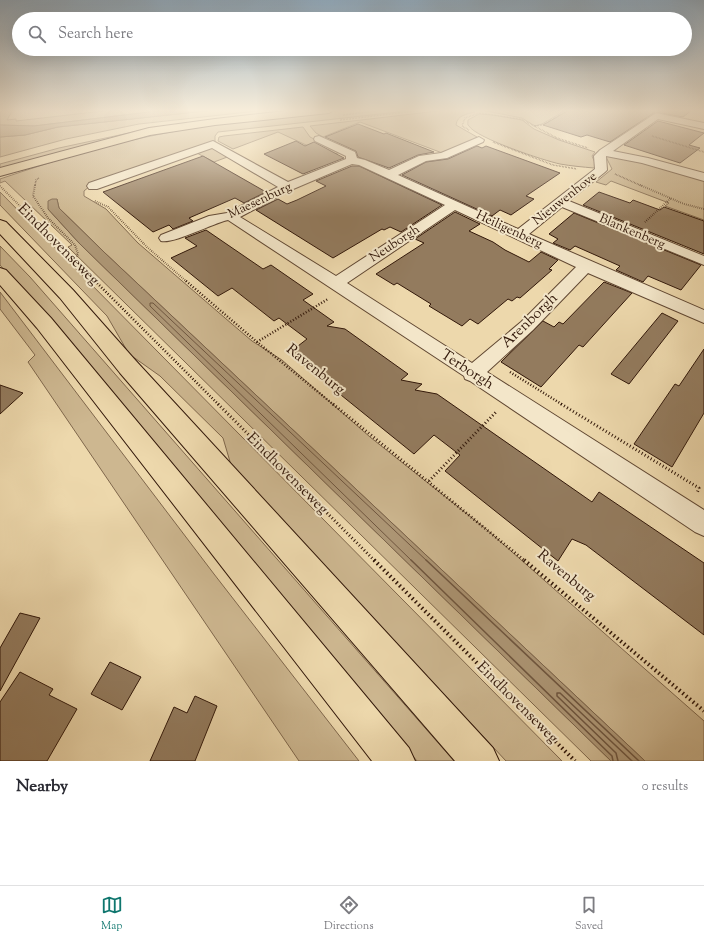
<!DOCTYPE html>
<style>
:root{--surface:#fff;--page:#f2f2f3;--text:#2b2b33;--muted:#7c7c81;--line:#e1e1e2;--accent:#0f766e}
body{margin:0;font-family:"Sorts Mill Goudy",serif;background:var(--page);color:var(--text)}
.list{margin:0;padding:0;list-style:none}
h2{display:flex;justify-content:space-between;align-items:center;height:52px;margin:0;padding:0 16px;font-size:17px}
h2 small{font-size:13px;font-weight:400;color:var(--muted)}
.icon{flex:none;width:22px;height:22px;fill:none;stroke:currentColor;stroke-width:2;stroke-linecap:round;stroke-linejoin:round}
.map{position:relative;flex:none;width:704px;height:761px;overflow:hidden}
.search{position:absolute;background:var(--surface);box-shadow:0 4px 16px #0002;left:12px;right:12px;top:12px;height:44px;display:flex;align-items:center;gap:10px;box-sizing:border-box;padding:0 14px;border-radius:22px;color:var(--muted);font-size:15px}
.sheet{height:124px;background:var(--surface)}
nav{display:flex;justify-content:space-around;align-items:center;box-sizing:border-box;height:56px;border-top:1px solid var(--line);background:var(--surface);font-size:11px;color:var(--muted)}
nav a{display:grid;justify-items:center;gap:2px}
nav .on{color:var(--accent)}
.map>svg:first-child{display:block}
.green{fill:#cdb790;stroke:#7f674c}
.water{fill:#ad9675;stroke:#7b634a}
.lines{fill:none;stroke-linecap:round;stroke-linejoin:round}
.shore-far1{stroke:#6f563f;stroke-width:1}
.shore{stroke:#6f563f;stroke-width:1.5}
.building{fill:#937b5e;stroke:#311709}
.minor-casing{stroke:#604732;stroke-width:2}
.primary-casing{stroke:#311709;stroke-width:2}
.path-far4{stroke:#311709;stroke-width:1.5;stroke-dasharray:0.5 1;stroke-linecap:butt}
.path-far3{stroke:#311709;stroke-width:2;stroke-dasharray:0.5 1.5;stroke-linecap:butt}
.path-far2{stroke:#311709;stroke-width:2.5;stroke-dasharray:1 2;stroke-linecap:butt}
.path-far1{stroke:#311709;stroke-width:3;stroke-dasharray:1 2.5;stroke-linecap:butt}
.path{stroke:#311709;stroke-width:4;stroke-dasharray:1.5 3;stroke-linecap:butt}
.minor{fill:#f3e6c9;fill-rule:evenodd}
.primary{fill:#edd8ac;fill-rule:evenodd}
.labels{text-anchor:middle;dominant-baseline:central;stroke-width:4;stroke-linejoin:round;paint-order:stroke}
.far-street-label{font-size:13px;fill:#311709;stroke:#f3e6c9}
.street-label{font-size:15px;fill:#311709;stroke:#f3e6c9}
</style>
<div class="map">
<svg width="704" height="761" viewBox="0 0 704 761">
<rect width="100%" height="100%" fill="#edd8ac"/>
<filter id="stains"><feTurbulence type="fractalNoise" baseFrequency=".005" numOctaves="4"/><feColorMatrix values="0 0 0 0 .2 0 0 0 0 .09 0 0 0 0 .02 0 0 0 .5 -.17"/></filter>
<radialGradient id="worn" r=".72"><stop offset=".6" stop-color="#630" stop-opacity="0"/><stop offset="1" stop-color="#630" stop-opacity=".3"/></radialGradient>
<g class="green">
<path d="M 0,110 L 18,110 L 12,111 L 7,120 L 16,119 L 16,121 L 112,110 L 166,110 L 34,126 L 0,125 Z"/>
<path d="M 214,110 L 266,110 L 139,124 L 66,139 L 0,157 L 0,137 L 25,135 L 58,127 Z"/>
<path d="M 343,110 L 416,110 L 218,132 L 215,136 L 215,142 L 111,179 L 100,179 L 88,184 L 90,186 L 84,191 L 84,196 L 106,209 L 138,243 L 232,324 L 252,341 L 282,360 L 370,437 L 486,529 L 704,721 L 704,761 L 645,761 L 105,253 L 59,208 L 57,199 L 48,209 L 79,243 L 611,761 L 591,761 L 68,247 L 72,245 L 5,181 L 0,183 L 0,179 L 3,178 C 53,161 104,145 156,135 C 217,122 281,117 343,110 Z"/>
<path d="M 446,110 L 474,110 L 475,112 C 467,114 457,115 456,125 L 477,137 L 445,154 L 360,122 L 323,137 L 316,133 L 310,126 Z"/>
<path d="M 481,110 L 566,110 L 542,124 L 535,126 L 522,118 Z"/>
<path d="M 479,114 L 493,115 L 522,120 L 534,129 L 559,140 L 595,152 L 592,156 L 596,165 L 594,168 C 583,167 571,166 560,164 C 545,161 476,138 469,126 C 467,125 468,123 468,120 Z"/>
<path d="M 303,127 L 310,137 L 340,152 L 330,156 L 278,132 L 233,149 L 218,141 L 219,137 L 224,136 Z"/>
<path d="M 152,128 L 0,170 L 0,164 L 59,148 Z"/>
<path d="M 214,147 L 230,156 L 214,162 L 195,152 Z"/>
<path d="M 608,156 L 621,157 L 704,179 L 704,220 L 665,206 L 669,203 L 611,181 L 606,185 L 596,182 L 612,169 L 606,157 Z"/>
<path d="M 0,192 L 562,761 L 506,761 L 231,465 L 223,438 L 160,376 L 129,354 L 107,316 L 0,205 Z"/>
<path d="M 0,246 L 30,277 L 454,761 L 417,761 L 0,265 Z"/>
<path d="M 0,292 L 214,574 L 359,761 L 299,761 L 28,362 L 35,355 L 0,309 Z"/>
</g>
<g class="water">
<path d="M 166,110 L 214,110 L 58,127 L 25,135 L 0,137 L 0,125 L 34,126 Z"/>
<path d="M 52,199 L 57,199 L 59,208 L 105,253 L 645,761 L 611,761 L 79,243 L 48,209 L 48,201 Z"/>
</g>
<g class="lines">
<path class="shore-far1" d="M 412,561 L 150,306 L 150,303 L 153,303 L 427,561"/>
<g class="shore">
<path d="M 411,560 L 612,756 L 613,761"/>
<path d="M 426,560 L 639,761"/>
<path d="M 618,761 L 616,753 L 557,696 L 557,693 L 560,693 L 632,761"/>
</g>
</g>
<g class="building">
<path d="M 569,110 L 692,110 L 683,117 L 655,112 L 610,142 L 587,135 L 581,137 L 543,125 Z"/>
<path d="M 658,121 L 704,133 L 689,145 L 700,148 L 680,163 L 624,145 Z"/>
<path d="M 358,124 L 384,134 L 386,133 L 434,152 L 418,155 L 389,168 L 358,157 L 356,151 L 325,137 Z"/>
<path d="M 296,141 L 305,146 L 314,142 L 344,158 L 303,174 L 264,154 Z"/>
<path d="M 477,146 L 482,148 L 486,146 L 560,173 L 526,196 L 534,199 L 511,215 L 500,210 L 492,216 L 402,175 L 426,162 L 448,159 Z"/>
<path d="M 203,156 L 266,192 L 244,203 L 235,198 L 189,218 L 193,221 L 173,229 L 169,225 L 153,232 L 103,192 Z"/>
<path d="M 352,166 L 359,166 L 442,205 L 401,232 L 390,227 L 384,230 L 382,229 L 333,258 L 256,210 L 278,199 L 287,204 L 297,200 L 326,186 L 316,181 Z"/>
<path d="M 599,192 L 630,203 L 633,200 L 660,210 L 664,207 L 704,221 L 704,254 L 583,205 Z"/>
<path d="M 455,212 L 480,224 L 469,231 L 493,242 L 505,250 L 529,262 L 541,252 L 558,260 L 549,269 L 552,270 L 520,298 L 517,297 L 512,301 L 508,299 L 478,324 L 470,319 L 462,326 L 429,306 L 431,304 L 397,283 L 394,285 L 376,274 L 424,243 L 415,239 Z"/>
<path d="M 574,213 L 701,265 L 681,290 L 648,276 L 643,282 L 616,270 L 620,266 L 575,246 L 570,250 L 553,243 L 558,239 L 549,234 Z"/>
<path d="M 206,230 L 263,269 L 271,265 L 313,294 L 303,300 L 334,322 L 327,326 L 345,329 L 408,374 L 401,380 L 422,384 L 415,390 L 437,394 L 592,502 L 599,492 L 704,563 L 704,635 L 586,545 L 572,539 L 558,561 L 445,471 L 460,455 L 434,435 L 414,454 L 289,353 L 307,339 L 279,318 L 274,321 L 232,288 L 218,296 L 171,258 L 197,246 L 185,238 Z"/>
<path d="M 604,282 L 632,293 L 583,347 L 579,345 L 541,387 L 501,362 L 543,321 L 554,327 L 559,322 L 563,324 Z"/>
<path d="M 662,313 L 678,321 L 629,384 L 611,374 Z"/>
<path d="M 704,349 L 704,413 L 672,467 L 634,444 L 675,384 L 679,386 Z"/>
<path d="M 0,385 L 23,393 L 0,414 Z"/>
<path d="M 20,613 L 40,618 L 0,691 L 0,648 Z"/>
<path d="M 110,662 L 141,677 L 122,710 L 91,694 Z"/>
<path d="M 20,672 L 53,689 L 49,695 L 77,709 L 47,761 L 0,761 L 0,702 Z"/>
<path d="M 195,696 L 217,706 L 195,761 L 150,761 L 174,707 L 187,713 Z"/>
</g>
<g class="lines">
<defs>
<path id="minor" d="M 656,113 L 704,123 L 704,129 L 658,119 L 613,151 L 648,158 L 704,173 L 704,181 L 642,163 L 606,156 L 607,170 L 605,172 L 569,201 L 704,256 L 704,265 L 562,207 L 529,234 L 704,310 L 704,323 L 588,273 L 533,330 L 487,372 L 704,510 L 704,536 L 695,532 L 470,381 L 465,379 L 464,376 L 228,220 C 211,224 174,244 161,241 L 159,238 L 161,235 L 209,216 L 227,213 L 278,187 L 212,148 L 97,189 L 89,189 L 87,186 L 89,183 L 213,141 L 288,182 L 346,159 L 346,156 L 315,141 L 314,139 L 315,137 L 319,136 L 355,152 L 357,158 L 365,160 L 389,170 L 419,156 L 441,153 L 479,137 L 484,140 L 483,142 L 447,158 L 426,161 L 398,175 L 518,229 L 595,169 L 594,156 L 600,150 ZM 352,164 L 359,165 L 445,205 L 336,276 L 240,217 L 291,190 ZM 455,210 L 576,267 L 521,322 L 472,363 L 347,283 Z"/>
<g id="primary">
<path d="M 294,110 L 334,110 L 329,113 L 215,125 L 150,135 L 0,176 L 0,168 L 149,128 L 215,119 Z"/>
<path d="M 0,220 L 6,222 L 73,290 L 136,361 L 493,748 L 499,761 L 455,761 L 120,373 L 60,298 L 0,234 Z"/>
<path d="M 0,268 L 6,270 L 51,318 L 409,748 L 415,761 L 372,761 L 37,328 L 0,285 Z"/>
</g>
</defs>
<use href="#minor" class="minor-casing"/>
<use href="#primary" class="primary-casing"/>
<g class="path-far4">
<path d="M 343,115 L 382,110"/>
<path d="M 340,120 L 424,110"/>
<path d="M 534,126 L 542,125 L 568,110"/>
<path d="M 469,130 L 462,126 L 465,118 L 479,113 L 521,119 L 557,138 L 588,148"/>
<path d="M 652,136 L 704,152"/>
<path d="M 493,142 L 553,165 L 577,169"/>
<path d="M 615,174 L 642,186"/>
<path d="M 35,186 L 36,180 L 39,178"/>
</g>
<g class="path-far3">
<path d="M 35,185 L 33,196 L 48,218 L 75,245 L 78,254 L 74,261"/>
<path d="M 640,185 L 684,204 L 704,209"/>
<path d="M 0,186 L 96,282"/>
<path d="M 95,201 L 108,207 L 147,247 L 187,282"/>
<path d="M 645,222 L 671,198"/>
</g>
<g class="path-far2">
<path d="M 95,281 L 219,405"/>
<path d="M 186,281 L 257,342 L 334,405"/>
<path d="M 257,342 L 328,299"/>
<path d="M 510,372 L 563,405"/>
</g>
<g class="path-far1">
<path d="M 218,404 L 375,561"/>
<path d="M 333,404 L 525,561"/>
<path d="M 561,404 L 699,488 L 697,493"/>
<path d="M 429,481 L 497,411"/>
</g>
<g class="path">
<path d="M 374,560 L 575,761"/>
<path d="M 524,560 L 704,711"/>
</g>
<use href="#minor" class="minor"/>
<use href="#primary" class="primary"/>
</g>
<linearGradient id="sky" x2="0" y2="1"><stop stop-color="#90a8ba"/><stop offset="0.51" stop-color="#f7edda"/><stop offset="1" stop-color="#f7edda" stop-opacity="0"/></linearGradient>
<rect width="704" height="217" fill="url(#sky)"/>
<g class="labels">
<g class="far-street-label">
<text transform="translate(565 199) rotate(-38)">Nieuwenhove</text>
<text transform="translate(260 201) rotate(-25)">Maesenburg</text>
<text transform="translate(509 230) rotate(25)">Heiligenberg</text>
<text transform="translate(632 232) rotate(23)">Blankenberg</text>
<text transform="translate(395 244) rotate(-33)">Neuborgh</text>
</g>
<g class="street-label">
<text transform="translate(58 245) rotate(45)">Eindhovenseweg</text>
<text transform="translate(530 321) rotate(-44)">Arenborgh</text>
<text transform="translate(315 370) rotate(39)">Ravenburg</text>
<text transform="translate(467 370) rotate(33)">Terborgh</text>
<text transform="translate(287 474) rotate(45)">Eindhovenseweg</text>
<text transform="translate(566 576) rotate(40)">Ravenburg</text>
<text transform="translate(517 703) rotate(45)">Eindhovenseweg</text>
</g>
</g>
<rect width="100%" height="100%" filter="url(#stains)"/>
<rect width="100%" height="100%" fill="url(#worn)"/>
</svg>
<div class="search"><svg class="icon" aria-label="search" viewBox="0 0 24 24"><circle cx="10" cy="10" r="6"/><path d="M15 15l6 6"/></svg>Search here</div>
</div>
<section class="sheet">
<h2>Nearby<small>0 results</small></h2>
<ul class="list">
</ul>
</section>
<nav>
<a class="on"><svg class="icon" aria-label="map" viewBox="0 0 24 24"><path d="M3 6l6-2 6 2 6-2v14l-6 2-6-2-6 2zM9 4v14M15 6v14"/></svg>Map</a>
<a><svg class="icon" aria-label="directions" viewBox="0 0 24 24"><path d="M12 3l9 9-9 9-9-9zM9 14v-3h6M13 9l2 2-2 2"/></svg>Directions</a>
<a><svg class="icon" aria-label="saved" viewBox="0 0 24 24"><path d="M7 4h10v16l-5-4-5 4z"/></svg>Saved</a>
</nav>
